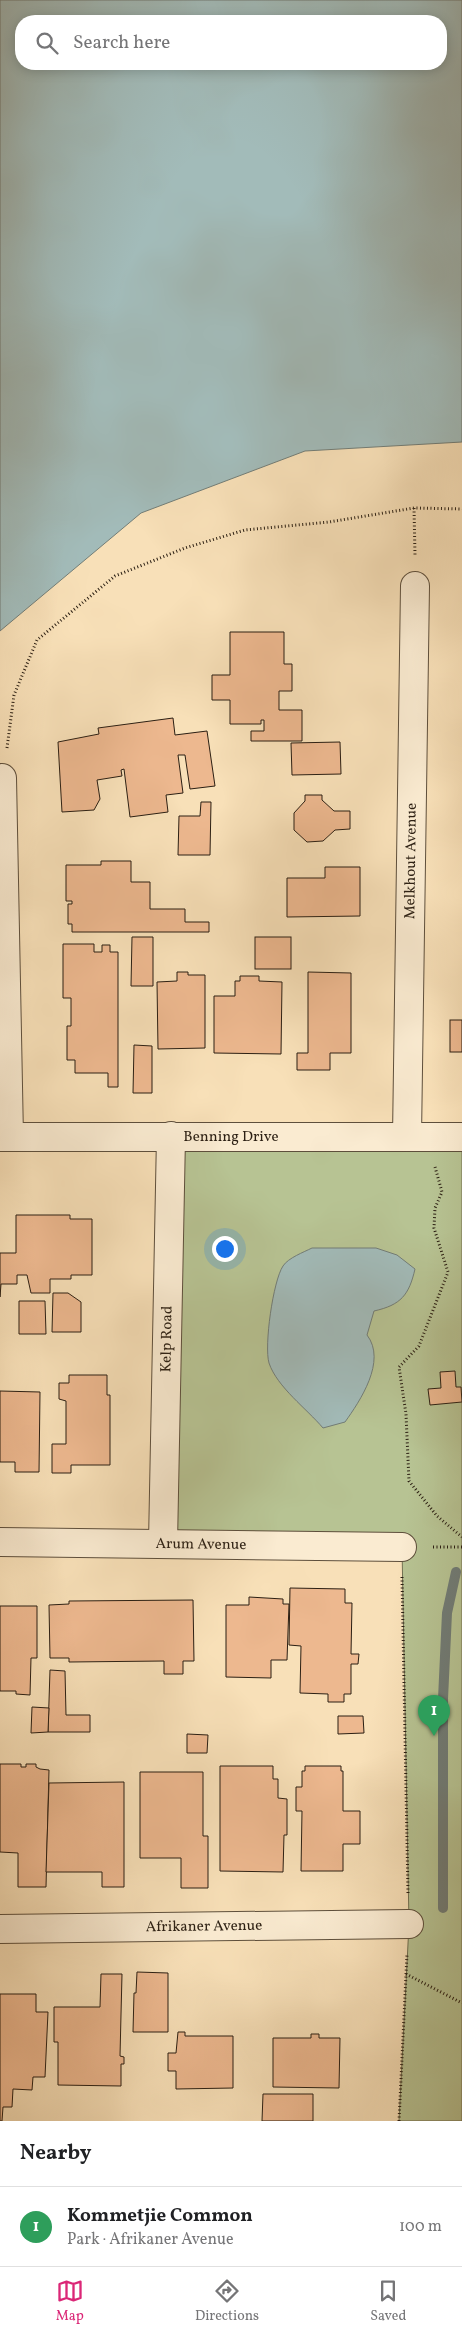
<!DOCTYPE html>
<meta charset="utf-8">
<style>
:root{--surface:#fff;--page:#f6f6f6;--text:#202124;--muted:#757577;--line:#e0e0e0;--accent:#db2777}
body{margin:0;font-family:Vollkorn,serif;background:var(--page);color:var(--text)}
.you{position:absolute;left:224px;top:1248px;width:18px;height:18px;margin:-12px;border:4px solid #fff;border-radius:50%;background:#1a73e8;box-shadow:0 0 0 8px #1a73e833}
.badge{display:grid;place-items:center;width:32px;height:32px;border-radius:50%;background:var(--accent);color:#fff;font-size:16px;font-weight:700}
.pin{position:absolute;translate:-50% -41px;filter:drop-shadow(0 1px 2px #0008)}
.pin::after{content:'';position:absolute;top:26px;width:18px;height:15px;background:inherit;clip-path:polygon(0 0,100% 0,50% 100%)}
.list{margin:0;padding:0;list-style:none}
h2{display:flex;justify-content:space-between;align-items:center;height:65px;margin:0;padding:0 20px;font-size:21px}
h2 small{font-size:16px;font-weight:400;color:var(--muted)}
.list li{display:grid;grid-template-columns:32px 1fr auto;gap:15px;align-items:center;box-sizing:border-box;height:80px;padding:0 20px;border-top:1px solid var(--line)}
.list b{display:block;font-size:19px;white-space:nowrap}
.list p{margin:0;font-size:16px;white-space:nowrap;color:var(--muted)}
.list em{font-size:16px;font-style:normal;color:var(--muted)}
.icon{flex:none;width:28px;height:28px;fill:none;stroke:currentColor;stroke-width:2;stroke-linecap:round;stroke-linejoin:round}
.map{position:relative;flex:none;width:462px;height:2121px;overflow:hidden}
.search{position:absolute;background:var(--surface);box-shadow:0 2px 12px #0003;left:15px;right:15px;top:15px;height:55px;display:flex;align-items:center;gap:12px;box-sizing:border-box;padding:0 18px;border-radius:20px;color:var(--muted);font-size:19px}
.sheet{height:145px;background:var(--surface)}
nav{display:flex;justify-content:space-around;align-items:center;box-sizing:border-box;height:70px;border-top:1px solid var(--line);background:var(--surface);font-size:14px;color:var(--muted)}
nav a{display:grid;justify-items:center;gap:2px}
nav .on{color:var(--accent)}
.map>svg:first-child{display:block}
.green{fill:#b7c393;stroke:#717153}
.water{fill:#a2bbb9;stroke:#727d77;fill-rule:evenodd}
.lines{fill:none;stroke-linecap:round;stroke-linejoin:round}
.stream{stroke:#727d77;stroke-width:10}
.building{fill:#edb88f;stroke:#2b1f13}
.minor-casing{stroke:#5e4f3c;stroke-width:30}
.path{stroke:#2b1f13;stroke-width:3;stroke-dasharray:1 2.5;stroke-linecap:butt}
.minor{stroke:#faebd1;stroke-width:28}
.labels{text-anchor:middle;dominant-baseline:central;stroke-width:4;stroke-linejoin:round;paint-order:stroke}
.street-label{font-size:15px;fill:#2b1f13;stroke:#faebd1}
</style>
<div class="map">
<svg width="462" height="2121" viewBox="0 0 462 2121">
<rect width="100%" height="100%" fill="#f8e0b8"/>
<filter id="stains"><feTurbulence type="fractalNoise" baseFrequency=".004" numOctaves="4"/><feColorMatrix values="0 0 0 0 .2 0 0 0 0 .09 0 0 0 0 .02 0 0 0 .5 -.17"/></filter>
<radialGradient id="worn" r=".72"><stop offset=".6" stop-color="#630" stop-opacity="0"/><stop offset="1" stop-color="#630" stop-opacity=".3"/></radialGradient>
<path class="green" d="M 171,1136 L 462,1137 L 462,2121 L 399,2121 L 409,1924 L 402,1547 L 163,1543 Z"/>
<g class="water">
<path d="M 0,0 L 462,0 L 462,442 L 305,451 L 141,513 L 0,631 ZM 441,21 L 441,64 L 21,64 L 21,21 Z"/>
<path d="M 312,1248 L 376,1248 L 397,1255 L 415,1269 C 409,1295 401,1305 374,1311 L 367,1335 C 387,1361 360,1401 345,1422 L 323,1428 C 307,1409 277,1387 269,1363 C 264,1346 273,1281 283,1266 C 288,1258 304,1252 312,1248 Z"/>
</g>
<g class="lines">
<path class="stream" d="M 443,1908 L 443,1699 L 447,1613 L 456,1572"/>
</g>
<g class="building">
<path d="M 230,632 L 284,632 L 284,664 L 292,664 L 292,691 L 279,691 L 279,710 L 302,710 L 302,741 L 251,741 L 251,731 L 264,731 L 264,720 L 261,720 L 261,724 L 230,724 L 230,700 L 212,700 L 212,675 L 230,675 Z"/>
<path d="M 173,718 L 175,735 L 207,731 L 215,786 L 190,789 L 185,755 L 178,755 L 183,793 L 166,795 L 168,812 L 130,817 L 124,769 L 121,770 L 122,776 L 97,780 L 100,799 L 94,810 L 62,812 L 58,742 L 99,734 L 98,728 Z"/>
<path d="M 340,742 L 341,774 L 292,775 L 291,743 Z"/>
<path d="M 305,795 L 322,795 L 322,800 L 334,811 L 350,811 L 350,829 L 335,830 L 323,841 L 307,842 L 294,830 L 294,813 L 305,801 Z"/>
<path d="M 201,802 L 211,802 L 210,855 L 178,855 L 179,816 L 200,816 Z"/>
<path d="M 101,861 L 131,861 L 131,882 L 150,882 L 150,909 L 185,909 L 185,922 L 209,922 L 209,932 L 72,932 L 72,924 L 68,924 L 68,904 L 72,904 L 72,901 L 66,901 L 66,865 L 101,865 Z"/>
<path d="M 325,867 L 360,867 L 360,916 L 287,917 L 287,878 L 325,878 Z"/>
<path d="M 132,937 L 153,937 L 153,986 L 131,986 Z"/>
<rect x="255" y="937" width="36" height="32"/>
<path d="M 63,944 L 94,944 L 94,952 L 102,952 L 102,945 L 110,945 L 110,952 L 118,952 L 118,1087 L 108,1087 L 108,1073 L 75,1073 L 75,1060 L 67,1060 L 67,1026 L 71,1026 L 71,998 L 63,998 Z"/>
<path d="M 177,972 L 188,972 L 188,975 L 205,975 L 205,1048 L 158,1049 L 157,982 L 177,981 Z"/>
<path d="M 308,972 L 351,973 L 351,1053 L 330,1053 L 330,1070 L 297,1070 L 297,1053 L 308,1053 Z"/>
<path d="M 240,976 L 259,976 L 259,981 L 282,982 L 281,1054 L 214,1053 L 214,996 L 235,996 L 235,981 L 240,981 Z"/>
<rect x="450" y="1020" width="12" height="32"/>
<path d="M 134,1045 L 152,1046 L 152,1093 L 133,1093 Z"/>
<path d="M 16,1215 L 70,1215 L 70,1219 L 92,1219 L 92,1275 L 71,1275 L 71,1279 L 50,1279 L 50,1293 L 31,1293 L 27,1275 L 17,1275 L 17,1284 L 1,1284 L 0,1297 L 0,1253 L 16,1253 Z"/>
<path d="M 53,1293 L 68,1293 L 81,1302 L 81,1332 L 52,1332 Z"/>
<path d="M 19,1301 L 45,1301 L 46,1334 L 19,1334 Z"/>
<path d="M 455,1371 L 456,1387 L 461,1387 L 462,1402 L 430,1405 L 428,1389 L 441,1388 L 440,1372 Z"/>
<path d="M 69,1375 L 107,1375 L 107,1395 L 110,1395 L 110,1465 L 71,1465 L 71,1473 L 52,1473 L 52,1444 L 66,1444 L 66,1401 L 59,1399 L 59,1383 L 69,1383 Z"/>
<path d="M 0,1391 L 40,1392 L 39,1472 L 15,1472 L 15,1462 L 0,1462 Z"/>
<path d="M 290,1588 L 345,1589 L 345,1603 L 352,1603 L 351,1654 L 359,1654 L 358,1664 L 351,1664 L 351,1694 L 344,1694 L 344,1702 L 328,1702 L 328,1694 L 300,1693 L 301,1646 L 289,1645 Z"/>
<path d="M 249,1597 L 283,1599 L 283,1604 L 289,1604 L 287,1660 L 271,1660 L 271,1678 L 226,1677 L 226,1605 L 249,1605 Z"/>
<path d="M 193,1600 L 194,1661 L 183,1661 L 183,1674 L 164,1674 L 164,1661 L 69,1662 L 69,1658 L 50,1658 L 49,1605 L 69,1604 L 69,1601 Z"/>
<path d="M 0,1606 L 37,1606 L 37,1658 L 31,1658 L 30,1695 L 16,1694 L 16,1691 L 0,1691 Z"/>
<path d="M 50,1670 L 65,1671 L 66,1715 L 90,1715 L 90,1732 L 48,1732 Z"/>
<path d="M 32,1707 L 49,1708 L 48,1732 L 31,1733 Z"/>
<path d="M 338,1716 L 363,1716 L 364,1733 L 338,1734 Z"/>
<path d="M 187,1734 L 208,1735 L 207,1753 L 187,1753 Z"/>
<path d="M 0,1764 L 21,1764 L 21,1767 L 26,1767 L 26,1764 L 36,1764 L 36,1767 L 40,1769 L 49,1770 L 46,1887 L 18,1887 L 18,1853 L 0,1852 Z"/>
<path d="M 220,1766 L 273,1766 L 273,1779 L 278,1779 L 278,1798 L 287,1799 L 287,1835 L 284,1835 L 283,1872 L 220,1871 Z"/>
<path d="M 305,1766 L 341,1766 L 341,1771 L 343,1771 L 343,1811 L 360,1811 L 360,1844 L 343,1844 L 343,1871 L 301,1871 L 302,1811 L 296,1811 L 296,1787 L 302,1787 L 302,1771 L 305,1771 Z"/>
<path d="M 140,1772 L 203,1772 L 203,1836 L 208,1836 L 208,1888 L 181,1888 L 181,1858 L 140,1858 Z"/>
<path d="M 124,1782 L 124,1887 L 102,1887 L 102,1872 L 46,1872 L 49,1783 Z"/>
<path d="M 137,1972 L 168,1973 L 168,2032 L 133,2032 L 134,1993 L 136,1993 Z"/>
<path d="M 101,1974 L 122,1974 L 120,2056 L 124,2057 L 124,2064 L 121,2064 L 121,2086 L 58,2085 L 58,2042 L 54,2042 L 54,2007 L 100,2007 Z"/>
<path d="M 0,1994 L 36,1994 L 36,2012 L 48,2012 L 45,2077 L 33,2077 L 32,2090 L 13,2089 L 12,2107 L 3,2107 L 2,2121 L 0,2121 Z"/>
<path d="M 178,2032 L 185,2032 L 185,2036 L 233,2036 L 233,2088 L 176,2089 L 176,2071 L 168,2071 L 168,2053 L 176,2053 Z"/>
<path d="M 311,2034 L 319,2034 L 319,2038 L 340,2038 L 339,2088 L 273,2087 L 273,2038 L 311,2038 Z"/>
<path d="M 263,2094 L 313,2094 L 313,2121 L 262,2121 Z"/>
</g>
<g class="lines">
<defs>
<g id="minor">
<path d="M 2,778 L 9,1137"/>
<path id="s1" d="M 0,1137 L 462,1137"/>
<path id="s2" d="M 407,1137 L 415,586"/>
<path id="s3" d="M 0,1542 L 402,1547"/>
<path id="s4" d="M 163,1543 L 171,1136"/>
<path id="s5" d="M 0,1929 L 409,1924"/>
</g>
</defs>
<use href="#minor" class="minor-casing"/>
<g class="path">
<path d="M 414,508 L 415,555"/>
<path d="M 7,748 L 14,695 L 37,640 L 115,576 L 185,548 L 245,530 L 329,522 L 414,508 L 462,509"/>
<path d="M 435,1167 L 442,1192 L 435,1208 L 434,1228 L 448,1272 L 419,1346 L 399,1367 L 406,1414 L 409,1481 L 437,1516 L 462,1537"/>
<path d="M 433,1547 L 462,1547"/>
<path d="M 402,1577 L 408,1893"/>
<path d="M 406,1974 L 462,2003"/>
<path d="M 399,2121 L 407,1954"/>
</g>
<use href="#minor" class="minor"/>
</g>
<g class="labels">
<g class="street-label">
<text stroke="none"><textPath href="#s2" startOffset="276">Melkhout Avenue</textPath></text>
<text stroke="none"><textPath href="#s1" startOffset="231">Benning Drive</textPath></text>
<text stroke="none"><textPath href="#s4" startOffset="204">Kelp Road</textPath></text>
<text stroke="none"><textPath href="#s3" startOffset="201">Arum Avenue</textPath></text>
<text stroke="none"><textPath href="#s5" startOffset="204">Afrikaner Avenue</textPath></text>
</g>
</g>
<rect width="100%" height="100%" filter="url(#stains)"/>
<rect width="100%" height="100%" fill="url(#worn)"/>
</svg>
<div class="you"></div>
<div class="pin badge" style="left:434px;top:1736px;background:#2e9e5b">1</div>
<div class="search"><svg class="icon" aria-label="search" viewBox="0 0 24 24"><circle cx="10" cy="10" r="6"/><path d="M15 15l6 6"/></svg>Search here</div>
</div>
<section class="sheet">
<h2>Nearby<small></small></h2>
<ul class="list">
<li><span class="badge" style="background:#2e9e5b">1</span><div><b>Kommetjie Common</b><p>Park · Afrikaner Avenue</p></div><em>100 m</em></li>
</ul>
</section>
<nav>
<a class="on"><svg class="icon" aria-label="map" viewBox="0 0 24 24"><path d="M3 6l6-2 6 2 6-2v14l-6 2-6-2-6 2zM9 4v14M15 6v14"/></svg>Map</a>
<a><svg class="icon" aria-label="directions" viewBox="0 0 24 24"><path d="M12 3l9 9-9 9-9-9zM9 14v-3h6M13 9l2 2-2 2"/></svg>Directions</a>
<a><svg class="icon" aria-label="saved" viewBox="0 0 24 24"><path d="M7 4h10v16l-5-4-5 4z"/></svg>Saved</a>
</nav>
